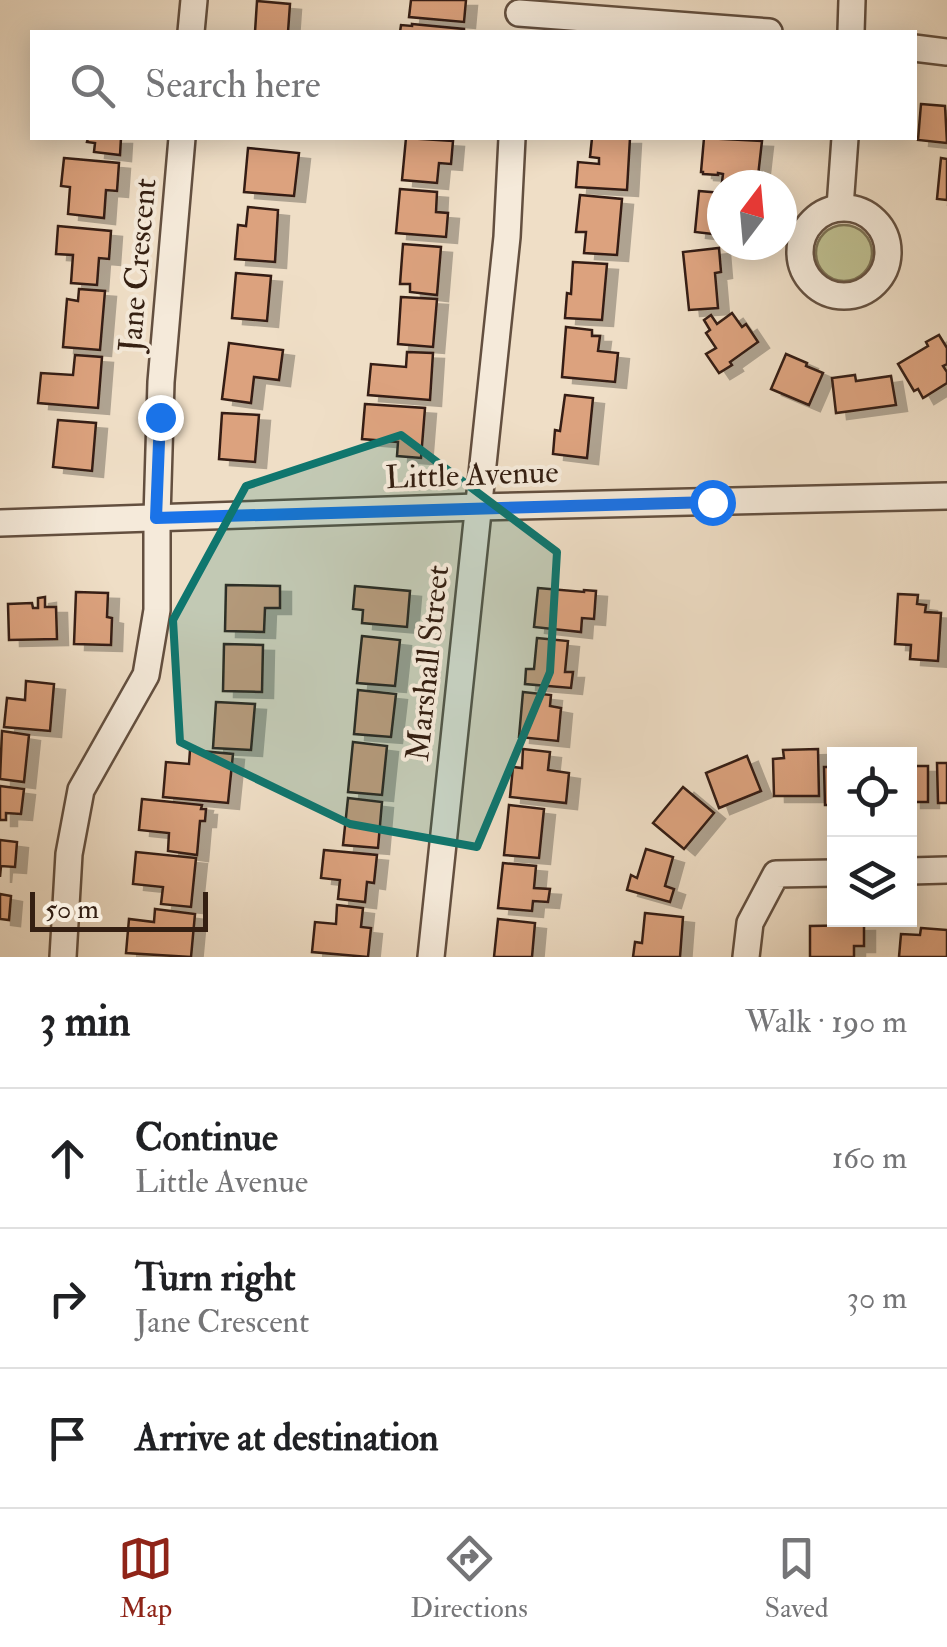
<!DOCTYPE html>
<meta charset="utf-8">
<style>
:root{--surface:#fff;--page:#f2f2f2;--text:#202124;--muted:#757577;--line:#e0e0e0;--accent:#8f2418}
body{margin:0;font-family:"IM FELL Double Pica",serif;background:var(--page);color:var(--text)}
.controls{position:absolute;right:30px;bottom:30px;display:grid;overflow:hidden;border-radius:0px;box-shadow:0 5px 25px #0003}
.controls button{width:90px;height:90px;display:grid;place-items:center;padding:0;border:0;border-bottom:2px solid var(--line);background:var(--surface);color:var(--text);font:50px sans-serif}
.compass{position:absolute;left:707px;top:170px;width:90px;height:90px;border-radius:50%;background:var(--surface);box-shadow:0 5px 25px #0003;rotate:16deg}
.scale{position:absolute;left:30px;bottom:25px;width:178px;box-sizing:border-box;padding-left:10px;border:5px solid #341f12;border-top:0;font-size:28px;line-height:35px;white-space:nowrap;color:#341f12;-webkit-text-stroke:8px #f5eada;paint-order:stroke}
.stop{position:absolute;width:30px;height:30px;margin:-22px;border:8px solid #1a73e8;border-radius:50%;background:#fff}
.stop.end{background:#1a73e8;border-color:#fff;box-shadow:0 2px 10px #0008}
.list{margin:0;padding:0;list-style:none}
h2{display:flex;justify-content:space-between;align-items:center;height:130px;margin:0;padding:0 40px;font-size:42px}
h2 small{font-size:32px;font-weight:400;color:var(--muted)}
.list li{display:grid;grid-template-columns:65px 1fr auto;gap:30px;align-items:center;box-sizing:border-box;height:140px;padding:0 40px;border-top:2px solid var(--line)}
.list b{display:block;font-size:38px;white-space:nowrap}
.list p{margin:0;font-size:32px;white-space:nowrap;color:var(--muted)}
.list em{font-size:32px;font-style:normal;color:var(--muted)}
.icon{flex:none;width:55px;height:55px;fill:none;stroke:currentColor;stroke-width:2;stroke-linecap:round;stroke-linejoin:round}
.map{position:relative;flex:none;width:947px;height:957px;overflow:hidden}
.search{position:absolute;background:var(--surface);box-shadow:0 5px 25px #0003;left:30px;right:30px;top:30px;height:110px;display:flex;align-items:center;gap:25px;box-sizing:border-box;padding:0 35px;border-radius:0px;color:var(--muted);font-size:38px}
.sheet{height:550px;background:var(--surface)}
nav{display:flex;justify-content:space-around;align-items:center;box-sizing:border-box;height:140px;border-top:2px solid var(--line);background:var(--surface);font-size:28px;color:var(--muted)}
nav a{display:grid;justify-items:center;gap:5px}
nav .on{color:var(--accent)}
.map>svg:first-child{display:block}
.green{fill:#bfc091;stroke:#7a7052;stroke-width:2.5}
.building{fill:#dca27e;stroke:#341f12;stroke-width:2.5;filter:url(#shadow)}
.lines{fill:none;stroke-linecap:round;stroke-linejoin:round}
.minor-casing{stroke:#634f3f;stroke-width:30}
.minor{stroke:#f5eada;stroke-width:25}
.route{stroke:#1a73e8;stroke-width:12}
.marked{fill:#0f766e;fill-opacity:0.2;stroke:#0f766e;stroke-width:8;stroke-linejoin:round}
.labels{text-anchor:middle;dominant-baseline:central;stroke-width:8;stroke-linejoin:round;paint-order:stroke}
.street-label{font-size:32px;fill:#341f12;stroke:#f5eada}
</style>
<div class="map">
<svg width="947" height="957" viewBox="0 0 947 957">
<defs>
<filter id="shadow"><feDropShadow dx="11" dy="6" stdDeviation="0" flood-color="#0004"/></filter>
</defs>
<rect width="100%" height="100%" fill="#efdec6"/>
<filter id="stains"><feTurbulence type="fractalNoise" baseFrequency=".002" numOctaves="4"/><feColorMatrix values="0 0 0 0 .2 0 0 0 0 .09 0 0 0 0 .02 0 0 0 .5 -.17"/></filter>
<radialGradient id="worn" r=".72"><stop offset=".6" stop-color="#630" stop-opacity="0"/><stop offset="1" stop-color="#630" stop-opacity=".3"/></radialGradient>
<circle class="green" cx="844" cy="253" r="28"/>
<g class="building">
<path d="M 411,0 L 466,0 L 464,22 L 409,17 Z"/>
<path d="M 257,1 L 290,4 L 288,32 L 255,32 Z"/>
<path d="M 412,24 L 464,29 L 464,32 L 400,32 L 401,25 L 412,26 Z"/>
<path d="M 921,104 L 945,106 L 947,143 L 918,140 Z"/>
<path d="M 88,138 L 121,138 L 120,155 L 94,152 L 95,143 L 87,142 Z"/>
<path d="M 406,138 L 453,141 L 451,164 L 439,163 L 437,183 L 402,180 Z"/>
<path d="M 592,138 L 630,138 L 627,190 L 576,187 L 578,162 L 599,164 L 599,158 L 590,157 Z"/>
<path d="M 704,138 L 762,141 L 757,185 L 722,182 L 723,174 L 718,173 L 718,175 L 703,174 L 703,172 L 701,172 Z"/>
<path d="M 248,148 L 299,153 L 294,196 L 244,192 Z"/>
<path d="M 64,158 L 119,163 L 117,191 L 106,190 L 104,218 L 68,214 L 70,187 L 61,186 Z"/>
<path d="M 941,158 L 947,159 L 947,200 L 937,199 Z"/>
<path d="M 400,189 L 437,192 L 436,212 L 448,213 L 446,237 L 396,233 Z"/>
<path d="M 699,191 L 722,193 L 722,235 L 695,232 Z"/>
<path d="M 580,195 L 622,199 L 617,255 L 584,253 L 586,232 L 576,232 Z"/>
<path d="M 248,207 L 278,210 L 275,262 L 235,259 L 238,225 L 246,226 Z"/>
<path d="M 58,226 L 111,231 L 109,259 L 99,258 L 97,285 L 71,283 L 73,255 L 56,254 Z"/>
<path d="M 403,244 L 441,247 L 437,295 L 410,292 L 410,284 L 400,284 Z"/>
<path d="M 719,248 L 721,272 L 715,273 L 718,308 L 689,310 L 683,252 Z"/>
<path d="M 573,262 L 607,264 L 602,320 L 565,318 L 567,293 L 571,294 Z"/>
<path d="M 236,273 L 271,276 L 267,321 L 232,318 Z"/>
<path d="M 79,289 L 105,291 L 100,350 L 63,347 L 67,299 L 78,301 Z"/>
<path d="M 401,297 L 437,299 L 433,347 L 398,344 Z"/>
<path d="M 732,313 L 742,327 L 746,324 L 758,342 L 730,362 L 732,365 L 719,373 L 706,354 L 716,348 L 706,333 L 710,330 L 704,320 L 711,315 L 717,324 Z"/>
<path d="M 566,327 L 592,330 L 592,336 L 600,336 L 598,351 L 618,353 L 615,382 L 562,377 Z"/>
<path d="M 939,335 L 947,348 L 947,364 L 943,366 L 947,372 L 947,383 L 923,398 L 918,389 L 914,391 L 898,364 L 928,346 L 926,342 Z"/>
<path d="M 229,343 L 283,350 L 279,380 L 254,377 L 251,403 L 222,399 Z"/>
<path d="M 407,352 L 433,353 L 430,400 L 368,395 L 371,364 L 406,367 Z"/>
<path d="M 786,354 L 807,363 L 806,366 L 823,373 L 809,405 L 771,389 Z"/>
<path d="M 75,355 L 102,357 L 98,408 L 38,403 L 41,373 L 73,375 Z"/>
<path d="M 855,375 L 856,381 L 891,376 L 896,405 L 836,413 L 832,378 Z"/>
<path d="M 565,395 L 593,398 L 587,458 L 553,454 L 555,430 L 560,431 Z"/>
<path d="M 365,404 L 425,408 L 421,458 L 397,456 L 398,442 L 362,439 Z"/>
<path d="M 222,413 L 259,415 L 255,462 L 219,459 Z"/>
<path d="M 58,420 L 96,423 L 92,471 L 53,467 Z"/>
<path d="M 226,585 L 280,586 L 280,608 L 265,608 L 264,632 L 225,631 Z"/>
<path d="M 355,586 L 410,591 L 407,627 L 362,623 L 363,610 L 353,609 Z"/>
<path d="M 538,588 L 584,592 L 584,590 L 596,591 L 594,619 L 582,618 L 581,632 L 534,627 Z"/>
<path d="M 76,592 L 108,593 L 107,617 L 112,618 L 111,645 L 74,644 Z"/>
<path d="M 898,594 L 918,595 L 917,604 L 926,605 L 925,612 L 941,613 L 938,661 L 910,659 L 911,645 L 895,644 Z"/>
<path d="M 45,597 L 45,607 L 56,607 L 57,639 L 9,640 L 8,604 L 32,603 L 33,608 L 38,608 L 38,598 Z"/>
<path d="M 362,636 L 400,640 L 395,686 L 357,683 Z"/>
<path d="M 537,638 L 568,641 L 565,672 L 573,672 L 571,688 L 525,684 L 526,669 L 534,669 Z"/>
<path d="M 224,644 L 263,645 L 262,692 L 223,691 Z"/>
<path d="M 26,681 L 54,684 L 50,731 L 4,727 L 7,698 L 25,700 Z"/>
<path d="M 358,690 L 396,694 L 391,737 L 354,734 Z"/>
<path d="M 523,692 L 551,695 L 550,706 L 561,708 L 558,741 L 519,737 Z"/>
<path d="M 216,702 L 255,704 L 251,750 L 213,748 Z"/>
<path d="M 2,731 L 29,735 L 24,782 L 0,779 Z"/>
<path d="M 353,742 L 387,746 L 382,795 L 348,792 Z"/>
<path d="M 523,749 L 550,752 L 548,770 L 569,773 L 566,803 L 510,797 L 513,767 L 522,768 Z"/>
<path d="M 818,749 L 819,796 L 774,796 L 773,759 L 784,758 L 783,750 Z"/>
<path d="M 190,750 L 233,754 L 228,803 L 163,797 L 166,762 L 189,764 Z"/>
<path d="M 747,756 L 761,791 L 719,808 L 706,773 Z"/>
<path d="M 937,763 L 947,763 L 947,803 L 938,803 Z"/>
<rect x="910" y="766" width="18" height="36"/>
<path d="M 824,767 L 834,767 L 834,805 L 825,805 Z"/>
<path d="M 0,786 L 24,789 L 21,814 L 6,813 L 6,820 L 0,820 Z"/>
<path d="M 683,787 L 714,813 L 684,849 L 653,823 Z"/>
<path d="M 348,798 L 382,802 L 378,848 L 343,845 Z"/>
<path d="M 142,799 L 202,805 L 201,809 L 206,809 L 205,821 L 200,821 L 197,855 L 168,851 L 169,833 L 139,830 Z"/>
<path d="M 509,805 L 544,809 L 539,858 L 504,855 Z"/>
<path d="M 0,840 L 17,842 L 15,867 L 1,866 L 0,877 Z"/>
<path d="M 646,849 L 673,857 L 665,886 L 674,889 L 670,902 L 627,890 L 631,875 L 637,878 Z"/>
<path d="M 324,850 L 377,855 L 374,883 L 367,882 L 365,902 L 338,899 L 340,880 L 321,878 Z"/>
<path d="M 136,852 L 196,858 L 191,907 L 161,904 L 163,887 L 133,884 Z"/>
<path d="M 503,863 L 536,866 L 534,888 L 550,889 L 548,902 L 533,901 L 532,911 L 498,908 Z"/>
<path d="M 0,894 L 11,896 L 9,920 L 0,919 Z"/>
<path d="M 337,905 L 363,908 L 361,927 L 371,928 L 368,957 L 312,952 L 315,922 L 336,924 Z"/>
<path d="M 155,909 L 195,914 L 191,957 L 126,953 L 129,919 L 154,922 Z"/>
<path d="M 645,913 L 683,917 L 680,957 L 633,957 L 635,942 L 642,943 Z"/>
<path d="M 498,919 L 535,923 L 532,957 L 494,957 Z"/>
<path d="M 864,925 L 864,946 L 854,946 L 854,957 L 810,957 L 810,926 Z"/>
<path d="M 921,928 L 947,930 L 947,957 L 899,957 L 901,934 L 920,935 Z"/>
</g>
<g class="lines">
<defs>
<g id="minor">
<path d="M 519,13 L 769,32"/>
<path d="M 191,32 L 194,0"/>
<path d="M 851,32 L 852,0"/>
<path d="M 914,48 L 947,52"/>
<path d="M 840,207 L 845,138"/>
<circle cx="844" cy="252" r="44"/>
<path d="M 0,523 L 477,507 L 947,496"/>
<path d="M 910,871 L 947,870"/>
<path d="M 63,957 L 69,854 L 81,790 L 146,675 L 157,610 L 157,518 L 161,382 L 182,138"/>
<path d="M 431,957 L 507,237 L 512,138"/>
<path d="M 746,957 L 750,923 L 776,874 L 834,873"/>
</g>
</defs>
<use href="#minor" class="minor-casing"/>
<use href="#minor" class="minor"/>
</g>
<g class="lines">
<path class="route" d="M 160,417 L 156,518 L 712,502"/>
</g>
<path class="marked" d="M 401,435 L 557,552 L 550,672 L 477,847 L 350,824 L 180,742 L 173,620 L 246,486 Z"/>
<g class="labels">
<g class="street-label">
<text transform="translate(138 265) rotate(-85)">Jane Crescent</text>
<text transform="translate(472 475) rotate(-2)">Little Avenue</text>
<text transform="translate(428 663) rotate(-84)">Marshall Street</text>
</g>
</g>
<rect width="100%" height="100%" filter="url(#stains)"/>
<rect width="100%" height="100%" fill="url(#worn)"/>
</svg>
<div class="controls">
<button><svg class="icon" aria-label="locate" viewBox="0 0 24 24"><circle cx="12" cy="12" r="6"/><path d="M12 2v4M12 18v4M2 12h4M18 12h4"/></svg></button>
<button><svg class="icon" aria-label="layers" viewBox="0 0 24 24"><path d="M12 4l9 5-9 5-9-5zM3 14l9 5 9-5"/></svg></button>
</div>
<svg class="compass" viewBox="-18 -18 36 36"><path d="M0-13l5 13h-10z" fill="#e53935"/><path d="M0 13l5-13h-10z" fill="#757577"/></svg>
<div class="scale">50 m</div>
<div class="stop" style="left:712px;top:502px"></div>
<div class="stop end" style="left:160px;top:417px"></div>
<div class="search"><svg class="icon" aria-label="search" viewBox="0 0 24 24"><circle cx="10" cy="10" r="6"/><path d="M15 15l6 6"/></svg>Search here</div>
</div>
<section class="sheet">
<h2>3 min<small>Walk · 190 m</small></h2>
<ul class="list">
<li><svg class="icon" aria-label="ahead" viewBox="0 0 24 24"><path d="M12 20V5M6 11l6-6 6 6"/></svg><div><b>Continue</b><p>Little Avenue</p></div><em>160 m</em></li>
<li><svg class="icon" aria-label="right" viewBox="0 0 24 24"><path d="M7 20v-9h11M14 6l5 5-5 5"/></svg><div><b>Turn right</b><p>Jane Crescent</p></div><em>30 m</em></li>
<li><svg class="icon" aria-label="arrive" viewBox="0 0 24 24"><path d="M6 21V4h12l-3 4 3 4H6"/></svg><div><b>Arrive at destination</b></div></li>
</ul>
</section>
<nav>
<a class="on"><svg class="icon" aria-label="map" viewBox="0 0 24 24"><path d="M3 6l6-2 6 2 6-2v14l-6 2-6-2-6 2zM9 4v14M15 6v14"/></svg>Map</a>
<a><svg class="icon" aria-label="directions" viewBox="0 0 24 24"><path d="M12 3l9 9-9 9-9-9zM9 14v-3h6M13 9l2 2-2 2"/></svg>Directions</a>
<a><svg class="icon" aria-label="saved" viewBox="0 0 24 24"><path d="M7 4h10v16l-5-4-5 4z"/></svg>Saved</a>
</nav>
